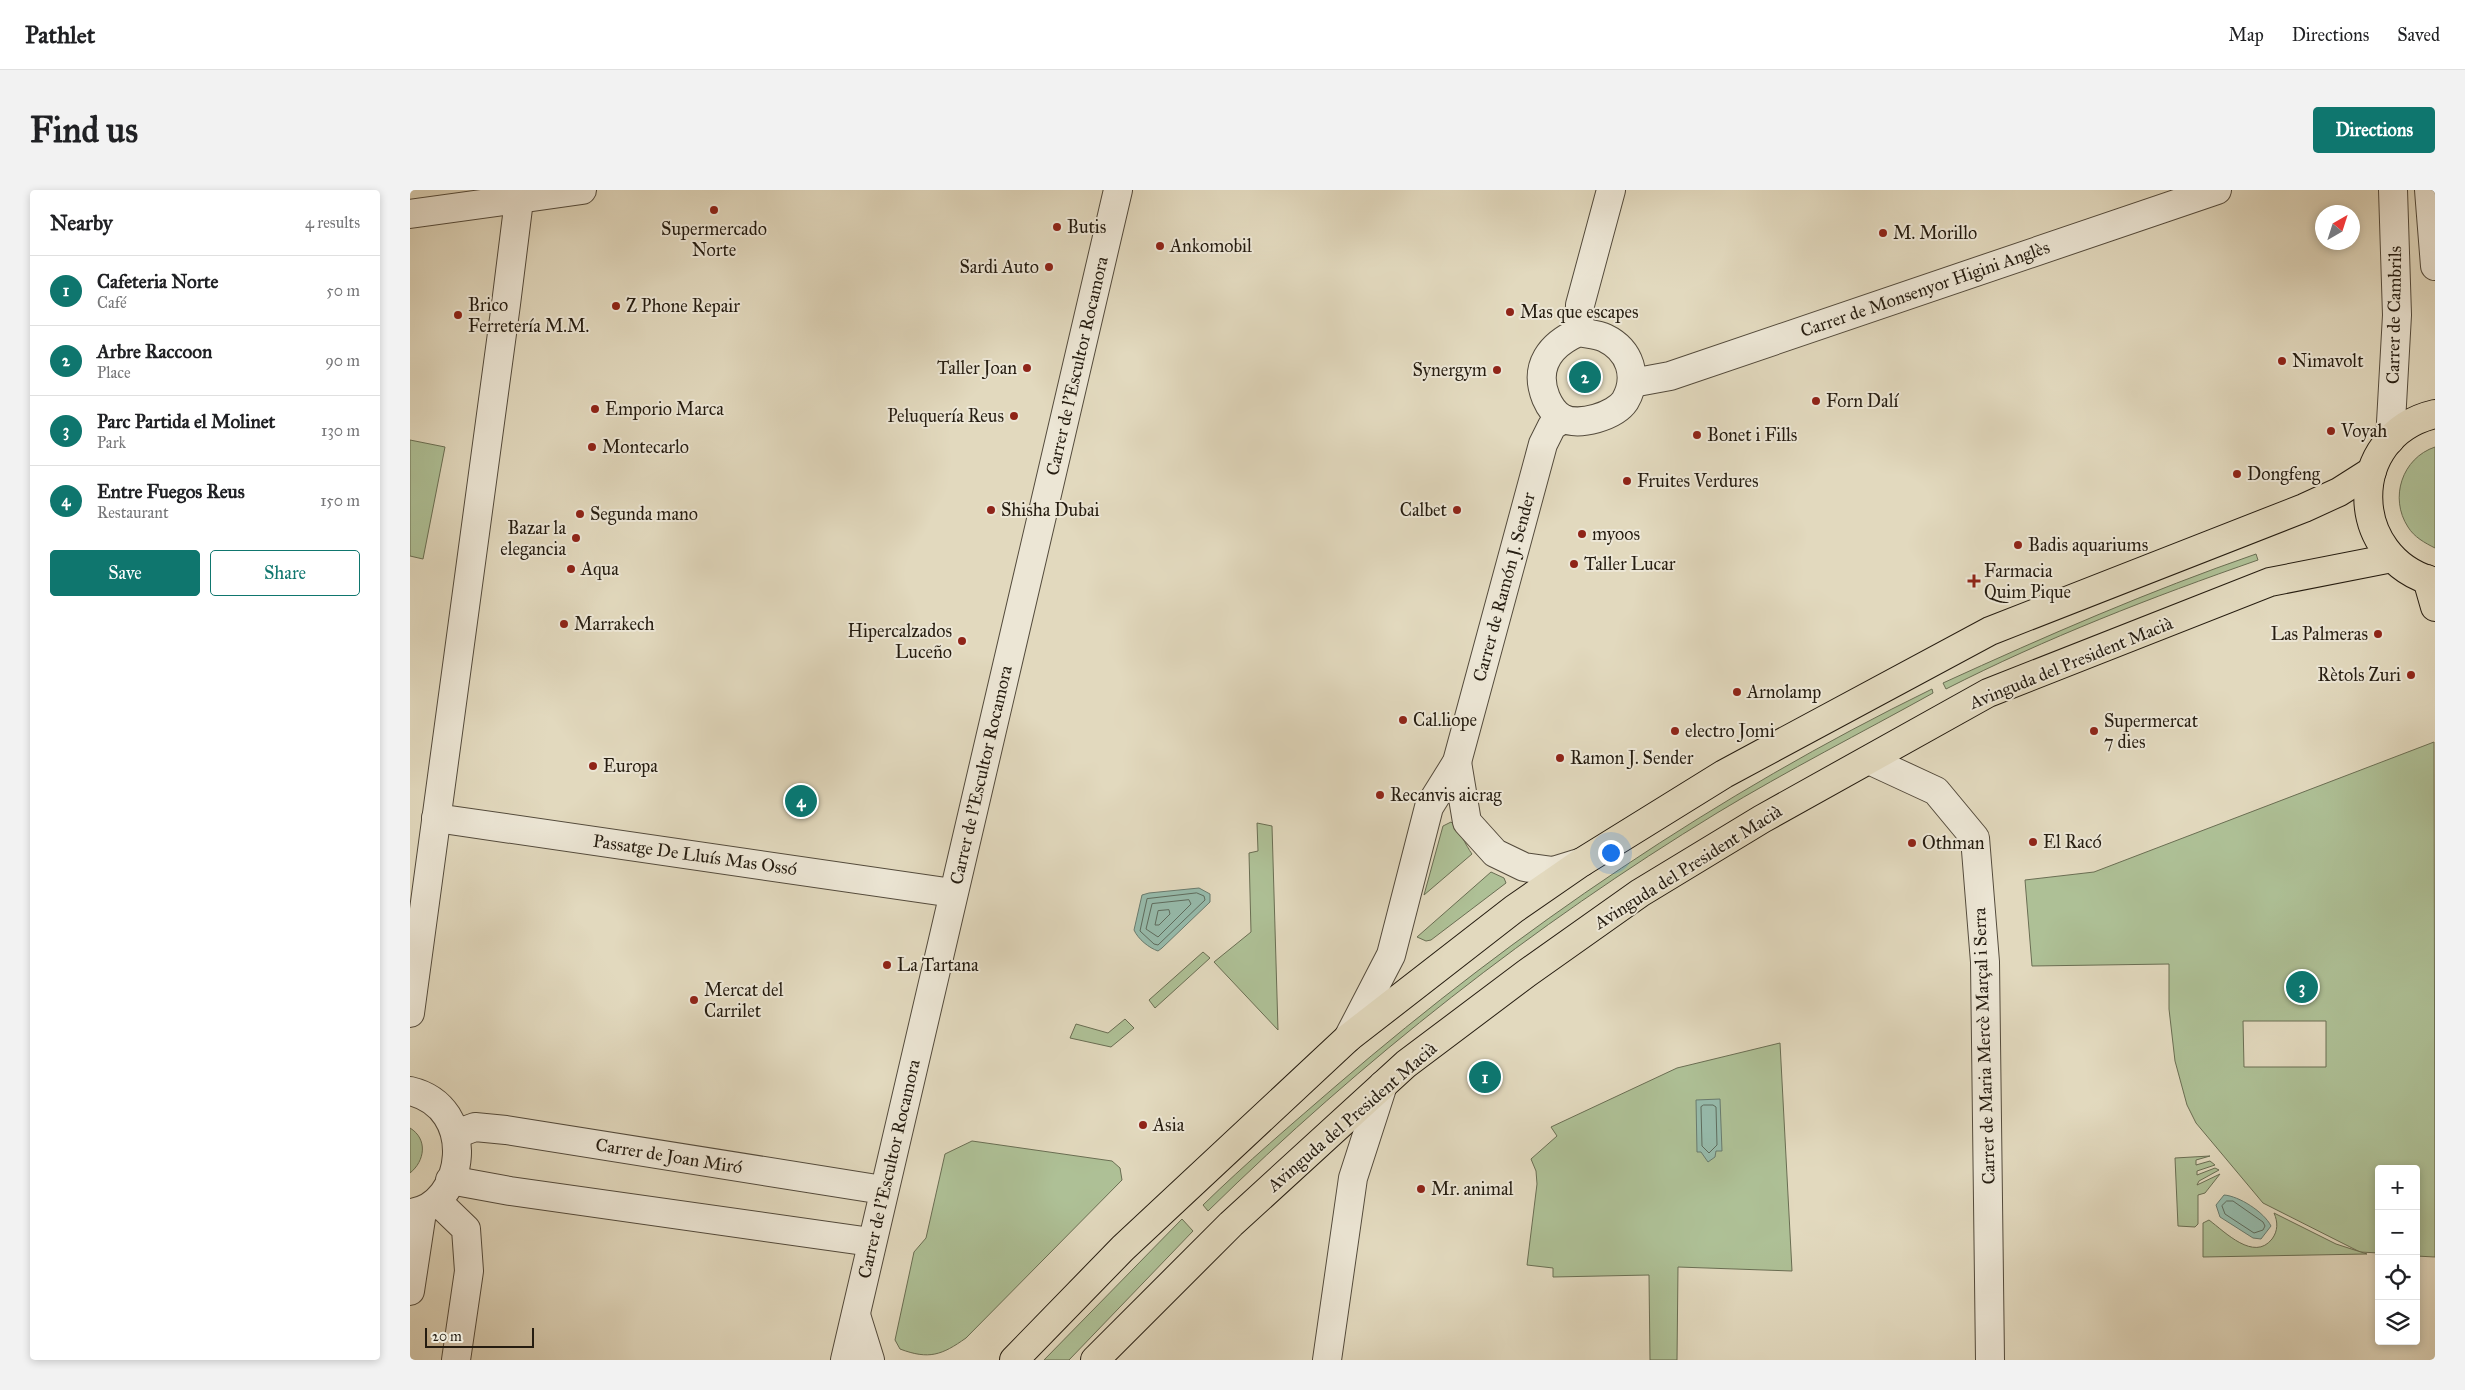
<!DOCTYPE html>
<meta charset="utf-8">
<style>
:root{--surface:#fff;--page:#f2f2f2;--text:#202124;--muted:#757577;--line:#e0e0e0;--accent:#0f766e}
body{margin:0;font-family:"IM FELL Great Primer",serif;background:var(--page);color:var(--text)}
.controls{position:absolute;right:15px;bottom:15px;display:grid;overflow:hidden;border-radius:5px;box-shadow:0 2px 8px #0003}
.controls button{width:45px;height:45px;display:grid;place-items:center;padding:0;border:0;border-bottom:1px solid var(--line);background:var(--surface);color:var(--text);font:25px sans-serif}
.compass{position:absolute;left:1905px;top:15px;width:45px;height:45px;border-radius:50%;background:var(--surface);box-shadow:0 2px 8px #0003;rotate:39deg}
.scale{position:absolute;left:15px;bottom:12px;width:109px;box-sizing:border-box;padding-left:5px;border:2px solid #251c10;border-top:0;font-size:14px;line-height:18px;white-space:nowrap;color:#251c10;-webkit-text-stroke:4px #ece6d5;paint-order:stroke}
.you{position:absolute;left:1200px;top:662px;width:18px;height:18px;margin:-12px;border:4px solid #fff;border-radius:50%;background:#1a73e8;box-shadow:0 0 0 8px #1a73e833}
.badge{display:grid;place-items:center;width:32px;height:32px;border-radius:50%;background:var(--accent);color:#fff;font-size:16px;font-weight:700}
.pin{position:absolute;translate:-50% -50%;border:2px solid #fff;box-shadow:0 1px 5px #0006}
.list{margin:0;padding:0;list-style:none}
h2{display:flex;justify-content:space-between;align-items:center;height:65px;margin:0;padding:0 20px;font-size:21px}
h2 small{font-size:16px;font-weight:400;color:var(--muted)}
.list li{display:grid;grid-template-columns:32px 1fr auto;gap:15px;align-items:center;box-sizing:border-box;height:70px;padding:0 20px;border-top:1px solid var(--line)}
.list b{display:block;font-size:19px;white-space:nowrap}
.list p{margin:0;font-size:16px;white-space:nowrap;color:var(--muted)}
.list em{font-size:16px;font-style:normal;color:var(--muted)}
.actions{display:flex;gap:10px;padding:15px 20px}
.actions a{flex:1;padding:11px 0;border:1px solid var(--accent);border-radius:5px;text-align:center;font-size:18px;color:var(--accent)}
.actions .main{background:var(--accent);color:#fff}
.icon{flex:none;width:28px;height:28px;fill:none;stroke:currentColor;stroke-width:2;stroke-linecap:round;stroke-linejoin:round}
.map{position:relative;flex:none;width:2025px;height:1170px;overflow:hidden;border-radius:5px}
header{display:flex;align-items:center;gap:30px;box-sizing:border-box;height:70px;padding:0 25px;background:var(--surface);border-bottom:1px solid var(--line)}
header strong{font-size:24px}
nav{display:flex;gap:28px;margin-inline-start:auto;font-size:18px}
.intro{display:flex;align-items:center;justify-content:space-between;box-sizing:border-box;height:120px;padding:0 30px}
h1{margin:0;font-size:35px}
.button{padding:12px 22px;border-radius:5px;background:var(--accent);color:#fff;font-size:18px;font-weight:700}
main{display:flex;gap:30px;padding:0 30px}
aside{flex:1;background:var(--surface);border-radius:5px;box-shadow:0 2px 8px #0003}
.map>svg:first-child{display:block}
.green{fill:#aec096;stroke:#6a6e53;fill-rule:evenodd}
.water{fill:#96bbac;stroke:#697b6e}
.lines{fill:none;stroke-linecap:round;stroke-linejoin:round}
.shore{stroke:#5e6c5e;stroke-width:1}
.minor-casing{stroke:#544b3c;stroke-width:30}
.major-casing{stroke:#251c10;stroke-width:30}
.minor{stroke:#ece6d5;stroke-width:28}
.major{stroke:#e2d9be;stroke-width:28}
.poi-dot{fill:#8f2418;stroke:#ece6d5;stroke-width:2}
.labels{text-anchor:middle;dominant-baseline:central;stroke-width:4;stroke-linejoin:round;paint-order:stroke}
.poi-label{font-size:18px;fill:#251c10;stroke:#ece6d5;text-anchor:start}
.street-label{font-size:18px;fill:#251c10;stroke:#ece6d5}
</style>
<header>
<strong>Pathlet</strong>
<nav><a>Map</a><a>Directions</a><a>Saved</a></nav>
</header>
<div class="intro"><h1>Find us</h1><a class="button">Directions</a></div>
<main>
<aside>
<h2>Nearby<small>4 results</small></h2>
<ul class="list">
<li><span class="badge">1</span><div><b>Cafeteria Norte</b><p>Café</p></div><em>50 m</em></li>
<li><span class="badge">2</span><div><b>Arbre Raccoon</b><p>Place</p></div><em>90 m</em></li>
<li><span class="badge">3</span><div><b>Parc Partida el Molinet</b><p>Park</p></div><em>130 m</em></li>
<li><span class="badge">4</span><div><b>Entre Fuegos Reus</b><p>Restaurant</p></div><em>150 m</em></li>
</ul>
<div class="actions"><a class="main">Save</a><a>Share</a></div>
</aside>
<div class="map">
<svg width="2025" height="1170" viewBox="0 0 2025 1170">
<rect width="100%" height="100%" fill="#e2d9be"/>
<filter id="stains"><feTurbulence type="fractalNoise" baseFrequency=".004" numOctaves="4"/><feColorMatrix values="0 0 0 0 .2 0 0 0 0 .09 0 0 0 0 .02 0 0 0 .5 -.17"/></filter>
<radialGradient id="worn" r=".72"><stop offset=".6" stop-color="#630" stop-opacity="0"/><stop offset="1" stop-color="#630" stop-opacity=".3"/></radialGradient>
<g class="green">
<path d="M 0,250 L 35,257 L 13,369 L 0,366 Z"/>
<path d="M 2025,257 L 2025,358 C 2015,353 2004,347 1998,337 C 1979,308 1992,268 2025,257 Z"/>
<path d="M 1846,364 L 1848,370 C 1742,407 1636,448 1536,499 L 1533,493 C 1636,446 1739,401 1846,364 Z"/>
<path d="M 1522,499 L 1523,503 C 1451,543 1378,580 1307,623 C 1123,735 952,870 798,1021 L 793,1015 C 836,973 882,934 927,895 C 1108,739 1307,604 1522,499 Z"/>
<path d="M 2024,552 L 2025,1067 L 2006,1066 L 2006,979 L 1969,979 L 1969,1063 L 1950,1062 L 1853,1013 L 1786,933 L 1777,915 L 1765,871 L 1759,819 L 1759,774 L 1622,776 L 1615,690 L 1684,682 ZM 1833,831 L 1916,831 L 1916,877 L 1834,877 Z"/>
<path d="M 1041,632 C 1048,637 1056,656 1062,664 L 1014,705 L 1033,636 Z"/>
<path d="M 847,633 L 862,636 L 868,840 L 804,772 L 841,742 L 839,663 L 848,661 Z"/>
<path d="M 1081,682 L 1094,688 L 1096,693 L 1021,750 L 1016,751 L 1007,747 Z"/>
<path d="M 793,762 L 800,768 L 745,818 L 739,810 Z"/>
<path d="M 715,829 L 724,838 L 701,857 L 660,848 L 666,834 L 698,843 Z"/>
<path d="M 1370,853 L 1382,1081 L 1268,1077 L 1267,1170 L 1240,1170 L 1239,1085 L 1143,1087 L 1143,1078 L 1117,1075 L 1127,994 L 1126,981 L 1121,969 L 1147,946 L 1141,937 L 1267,878 Z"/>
<path d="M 0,938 C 18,949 15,971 0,983 Z"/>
<path d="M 562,951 L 702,971 L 710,978 L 712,990 L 556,1148 C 532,1165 519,1170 490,1159 L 485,1150 L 504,1062 L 516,1048 L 535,964 Z"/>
<path d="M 1800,966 L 1786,970 L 1786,975 L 1800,971 L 1805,975 L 1787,981 L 1787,985 L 1805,978 L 1809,980 L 1789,991 L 1787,995 L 1810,984 L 1795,1003 L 1788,1005 L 1788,1034 L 1785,1037 L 1768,1036 L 1765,968 Z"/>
<path d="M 1864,1023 L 1926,1054 L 1957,1064 L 1793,1067 L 1793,1033 L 1799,1030 C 1815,1042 1844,1072 1862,1049 C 1868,1041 1868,1032 1864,1023 Z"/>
<path d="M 772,1029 L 783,1041 L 659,1170 L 634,1170 Z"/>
</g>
<g class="water">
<path d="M 789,698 L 800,704 L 800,712 L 752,758 L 748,761 C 739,758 728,749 724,740 L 732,705 L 739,703 Z"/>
<path d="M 1310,909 L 1312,961 L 1306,961 L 1305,967 L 1298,972 L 1291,962 L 1287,962 L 1286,910 Z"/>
<path d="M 1814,1005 C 1829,1006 1854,1022 1861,1036 L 1851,1049 L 1843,1048 L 1810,1027 L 1806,1015 Z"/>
</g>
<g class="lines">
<g class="shore">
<path d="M 787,703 L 794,706 L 795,710 L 748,755 L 744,754 L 730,741 L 737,709 Z"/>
<path d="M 779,710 L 781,714 L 748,747 L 736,739 L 742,714 Z"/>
<path d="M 759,720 L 760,724 L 749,735 L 745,735 L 748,721 Z"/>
<path d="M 1294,915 L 1303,915 L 1306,917 L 1307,955 L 1299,963 L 1292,956 L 1291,917 Z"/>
<path d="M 1817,1011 L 1823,1011 L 1853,1032 L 1855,1036 L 1853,1040 L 1844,1043 L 1815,1024 L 1812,1016 Z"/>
</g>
<defs>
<g id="minor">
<path d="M 2019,0 L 2025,76"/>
<path d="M 0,24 L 172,0"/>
<path d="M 1169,142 C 1177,144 1187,144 1195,148 C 1220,160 1229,187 1215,211 C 1205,226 1169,237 1152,228 C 1145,224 1139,215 1136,208 C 1123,176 1141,154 1169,142 Z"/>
<path d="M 1169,142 L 1170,115 L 1201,0"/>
<path d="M 1222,193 L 1260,186 L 1807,0"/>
<path d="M 1980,250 L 1987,125 L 1983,0"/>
<path d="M 1459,570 L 1526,601 L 1565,648 L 1575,772 L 1580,1170"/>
<path d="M 1047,572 L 1057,632 L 1085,663 L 1114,677 L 1143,681 L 1172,672"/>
<path d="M 26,628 L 543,703"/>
<path d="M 0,823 L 96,114 L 109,10 L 108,0"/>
<path d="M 938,848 L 981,765 L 1019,617 L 1047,572 L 1133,254 L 1142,236 L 1153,229"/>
<path d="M 0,901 C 69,917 56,1017 0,1023"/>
<path d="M 46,944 L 65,937 L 96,940 L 473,1000"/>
<path d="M 40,990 L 100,1001 L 461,1052"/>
<path d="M 27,1011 L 56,1039 L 59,1081 L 46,1170"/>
<path d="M 0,1101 L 12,1022"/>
<path d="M 446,1125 L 460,1170"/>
<path d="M 435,1170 L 708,0"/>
<path d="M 917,1170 L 943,988 L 973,895"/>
</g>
<g id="major">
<path d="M 2025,224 C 1935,245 1937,369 2025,392"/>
<path d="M 2017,389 L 2025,417"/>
<path d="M 604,1170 L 713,1058 L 938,848 L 1104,719 L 1172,672 L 1314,584 L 1580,441 L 1894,318 L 1929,302 L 1962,281"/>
<path d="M 685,1170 L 821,1034 L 996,874 L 1117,783 L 1230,703 L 1352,629 L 1578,503 L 1860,392 L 1982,368"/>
</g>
</defs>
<use href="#minor" class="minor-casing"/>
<use href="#major" class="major-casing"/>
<use href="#minor" class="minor"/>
<use href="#major" class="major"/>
</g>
<g class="poi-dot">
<circle cx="304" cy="20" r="5"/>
<circle cx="647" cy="37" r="5"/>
<circle cx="1473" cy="43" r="5"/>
<circle cx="750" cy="56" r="5"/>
<circle cx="639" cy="77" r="5"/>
<circle cx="206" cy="116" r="5"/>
<circle cx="1100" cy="122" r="5"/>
<circle cx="48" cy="125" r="5"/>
<circle cx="1872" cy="171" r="5"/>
<circle cx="617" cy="178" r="5"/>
<circle cx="1087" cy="180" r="5"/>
<circle cx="1406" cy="211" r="5"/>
<circle cx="185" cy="219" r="5"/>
<circle cx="604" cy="226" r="5"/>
<circle cx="1921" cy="241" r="5"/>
<circle cx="1287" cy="245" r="5"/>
<circle cx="182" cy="257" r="5"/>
<circle cx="1827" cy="284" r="5"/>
<circle cx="1217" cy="291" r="5"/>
<circle cx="581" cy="320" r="5"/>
<circle cx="1047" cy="320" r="5"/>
<circle cx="170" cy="324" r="5"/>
<circle cx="1172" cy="344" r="5"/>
<circle cx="166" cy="348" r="5"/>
<circle cx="1608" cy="355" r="5"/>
<circle cx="1164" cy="374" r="5"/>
<circle cx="161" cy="379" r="5"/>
<path d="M1561.5 383.5h5v5h5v5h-5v5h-5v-5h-5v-5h5z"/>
<circle cx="154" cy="434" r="5"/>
<circle cx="1968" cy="444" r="5"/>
<circle cx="552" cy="451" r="5"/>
<circle cx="2001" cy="485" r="5"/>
<circle cx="1327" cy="502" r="5"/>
<circle cx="993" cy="530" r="5"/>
<circle cx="1265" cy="541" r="5"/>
<circle cx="1684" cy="541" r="5"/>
<circle cx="1150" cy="568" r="5"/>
<circle cx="183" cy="576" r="5"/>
<circle cx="970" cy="605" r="5"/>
<circle cx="1623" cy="652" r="5"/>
<circle cx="1502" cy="653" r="5"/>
<circle cx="477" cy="775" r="5"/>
<circle cx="284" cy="810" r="5"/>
<circle cx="733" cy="935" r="5"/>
<circle cx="1011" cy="999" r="5"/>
</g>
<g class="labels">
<g class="poi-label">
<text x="657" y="37">Butis</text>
<text x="304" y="39" text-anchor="middle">Supermercado<tspan x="304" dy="21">Norte</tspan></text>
<text x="1483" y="43">M. Morillo</text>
<text x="760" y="56">Ankomobil</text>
<text x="629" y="77" text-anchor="end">Sardi Auto</text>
<text x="58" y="115">Brico<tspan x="58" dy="21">Ferretería M.M.</tspan></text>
<text x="216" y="116">Z Phone Repair</text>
<text x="1110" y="122">Mas que escapes</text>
<text x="1882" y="171">Nimavolt</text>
<text x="607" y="178" text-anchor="end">Taller Joan</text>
<text x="1077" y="180" text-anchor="end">Synergym</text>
<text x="1416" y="211">Forn Dalí</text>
<text x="195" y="219">Emporio Marca</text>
<text x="594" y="226" text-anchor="end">Peluquería Reus</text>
<text x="1931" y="241">Voyah</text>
<text x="1297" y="245">Bonet i Fills</text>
<text x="192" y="257">Montecarlo</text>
<text x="1837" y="284">Dongfeng</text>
<text x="1227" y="291">Fruites Verdures</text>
<text x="591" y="320">Shisha Dubai</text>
<text x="1037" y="320" text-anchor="end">Calbet</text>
<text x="180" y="324">Segunda mano</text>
<text x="156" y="338" text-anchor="end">Bazar la<tspan x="156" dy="21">elegancia</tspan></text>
<text x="1182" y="344">myoos</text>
<text x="1618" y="355">Badis aquariums</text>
<text x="1174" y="374">Taller Lucar</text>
<text x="171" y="379">Aqua</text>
<text x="1574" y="381">Farmacia<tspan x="1574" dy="21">Quim Pique</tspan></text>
<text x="164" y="434">Marrakech</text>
<text x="542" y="441" text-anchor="end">Hipercalzados<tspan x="542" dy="21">Luceño</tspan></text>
<text x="1958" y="444" text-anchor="end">Las Palmeras</text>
<text x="1991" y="485" text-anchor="end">Rètols Zuri</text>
<text x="1337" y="502">Arnolamp</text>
<text x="1003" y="530">Cal.liope</text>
<text x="1694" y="531">Supermercat<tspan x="1694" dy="21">7 dies</tspan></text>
<text x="1275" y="541">electro Jomi</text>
<text x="1160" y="568">Ramon J. Sender</text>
<text x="193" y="576">Europa</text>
<text x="980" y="605">Recanvis aicrag</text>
<text x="1633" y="652">El Racó</text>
<text x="1512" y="653">Othman</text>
<text x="487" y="775">La Tartana</text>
<text x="294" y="800">Mercat del<tspan x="294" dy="21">Carrilet</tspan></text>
<text x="743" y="935">Asia</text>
<text x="1021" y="999">Mr. animal</text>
</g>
<g class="street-label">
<text transform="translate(1515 99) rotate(-19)">Carrer de Monsenyor Higini Anglès</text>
<text transform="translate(1984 125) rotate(-89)">Carrer de Cambrils</text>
<text transform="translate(667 176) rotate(-77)">Carrer de l'Escultor Rocamora</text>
<text transform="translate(1094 397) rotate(-75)">Carrer de Ramón J. Sender</text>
<text transform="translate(1661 473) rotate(-22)">Avinguda del President Macià</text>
<text transform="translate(571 585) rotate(-77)">Carrer de l'Escultor Rocamora</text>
<text transform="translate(285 665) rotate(8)">Passatge De Lluís Mas Ossó</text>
<text transform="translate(1278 677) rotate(-32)">Avinguda del President Macià</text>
<text transform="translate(1574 856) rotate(-92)">Carrer de Maria Mercè Marçal i Serra</text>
<text transform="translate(942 927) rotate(-41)">Avinguda del President Macià</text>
<text transform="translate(259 966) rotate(9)">Carrer de Joan Miró</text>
<text transform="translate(479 979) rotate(-77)">Carrer de l'Escultor Rocamora</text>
</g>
</g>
<rect width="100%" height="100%" filter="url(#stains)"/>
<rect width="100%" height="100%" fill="url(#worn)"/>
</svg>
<div class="controls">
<button>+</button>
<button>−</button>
<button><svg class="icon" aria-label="locate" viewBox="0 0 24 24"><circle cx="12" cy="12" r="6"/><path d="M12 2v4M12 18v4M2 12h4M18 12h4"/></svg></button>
<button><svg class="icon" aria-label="layers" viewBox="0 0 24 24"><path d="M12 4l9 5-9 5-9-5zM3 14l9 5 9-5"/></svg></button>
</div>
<svg class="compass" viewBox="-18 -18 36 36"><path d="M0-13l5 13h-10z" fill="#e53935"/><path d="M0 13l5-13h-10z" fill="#757577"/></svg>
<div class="scale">20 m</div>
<div class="you"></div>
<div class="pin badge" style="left:1075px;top:887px">1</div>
<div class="pin badge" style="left:1175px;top:187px">2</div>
<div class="pin badge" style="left:1892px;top:797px">3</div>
<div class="pin badge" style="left:391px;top:611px">4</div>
</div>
</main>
